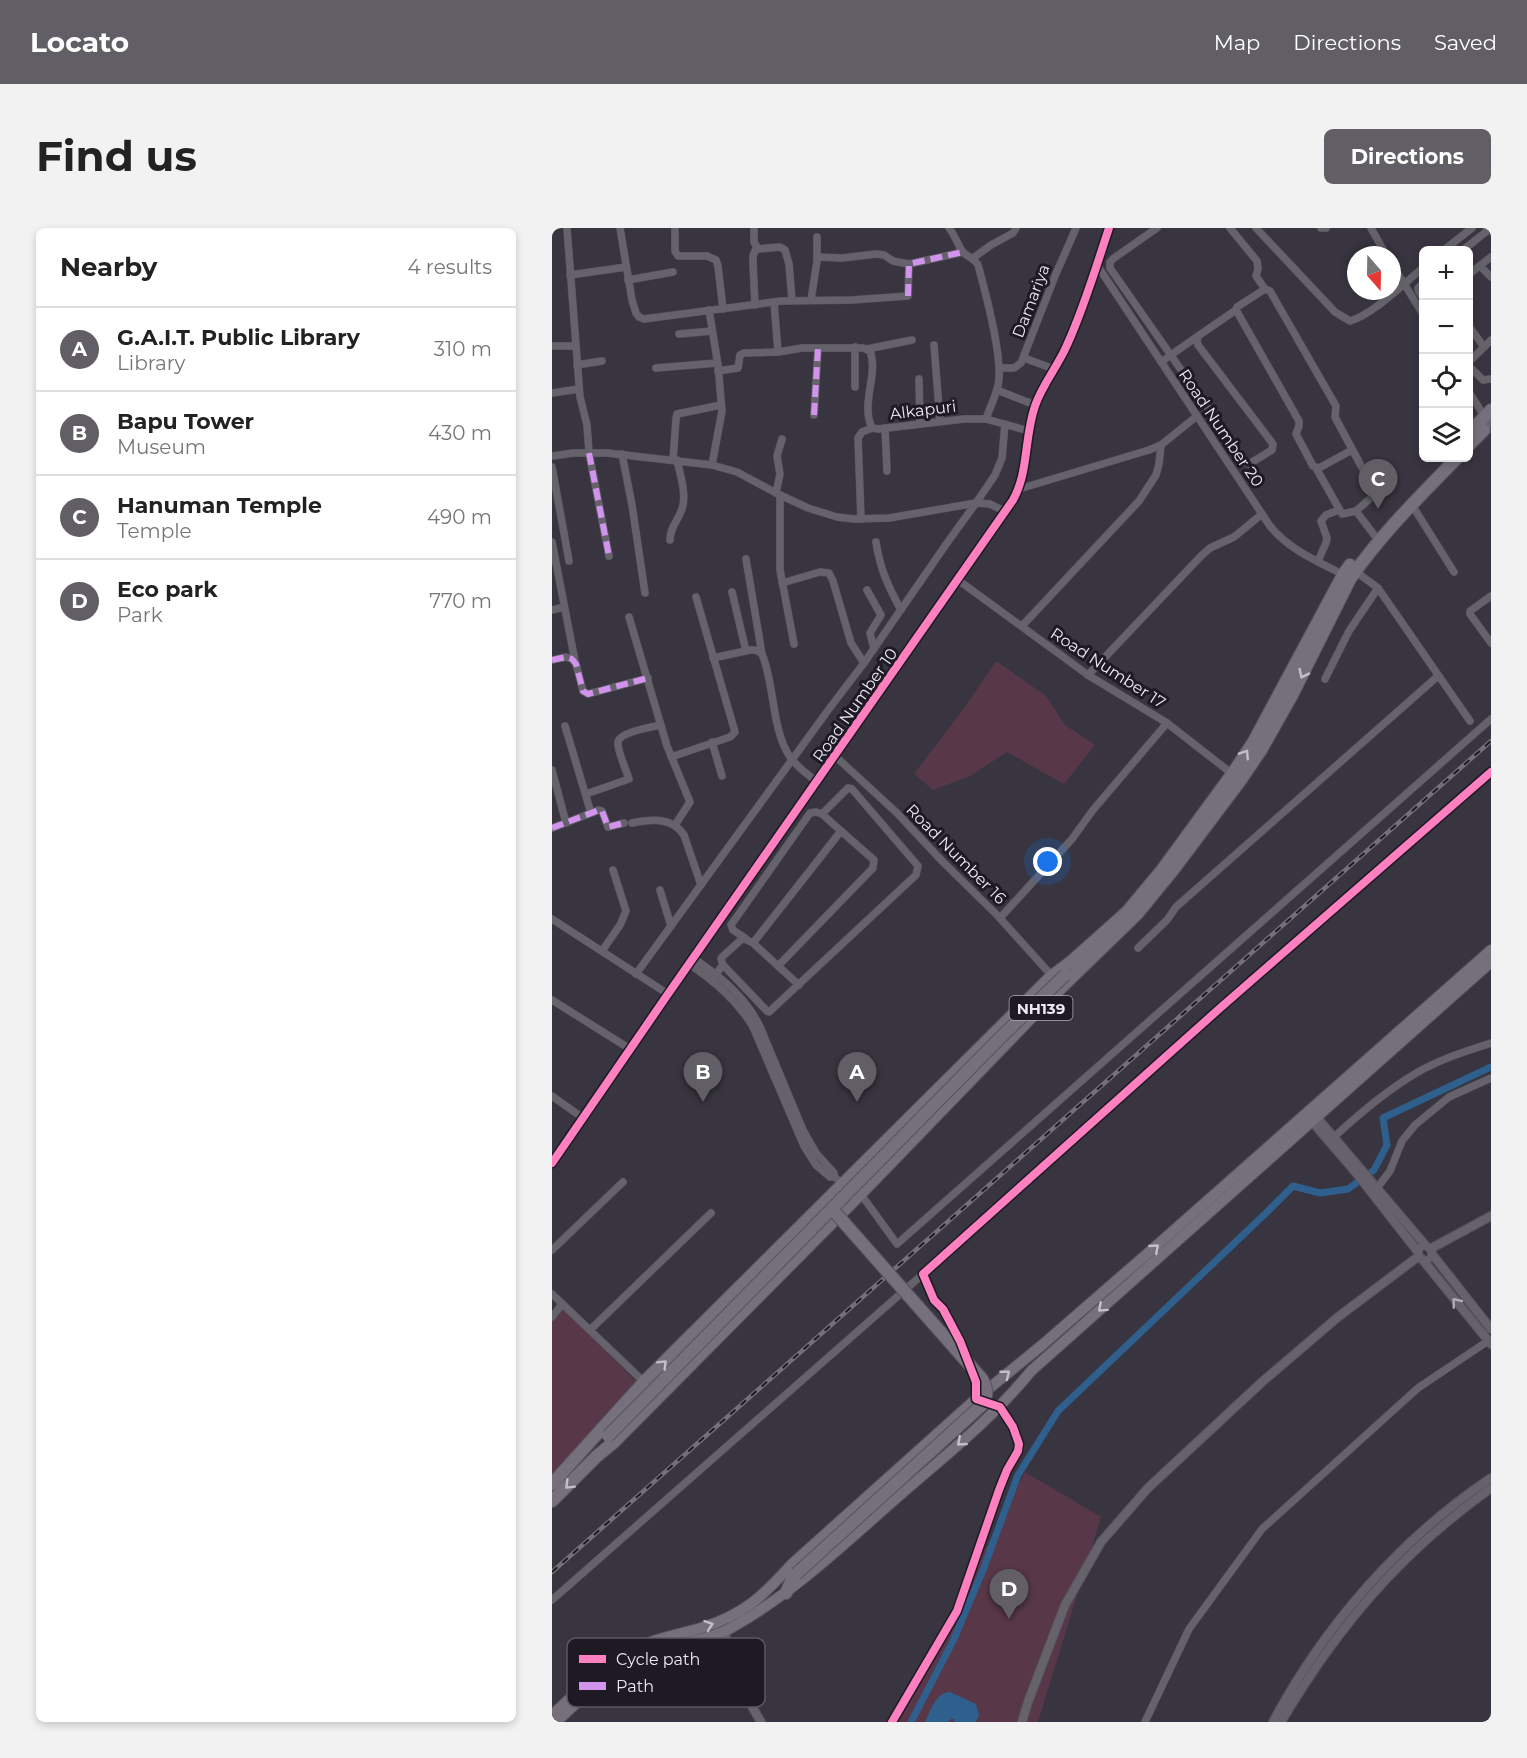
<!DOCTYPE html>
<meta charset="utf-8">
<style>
:root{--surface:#fff;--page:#f2f2f2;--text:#222;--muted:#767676;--line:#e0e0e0;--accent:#615f65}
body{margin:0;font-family:Montserrat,sans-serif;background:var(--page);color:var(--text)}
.controls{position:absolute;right:18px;top:18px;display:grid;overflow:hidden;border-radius:9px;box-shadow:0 3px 9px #0003}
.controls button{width:54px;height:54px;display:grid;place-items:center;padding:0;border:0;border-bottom:2px solid var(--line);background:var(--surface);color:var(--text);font:30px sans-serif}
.compass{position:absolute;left:795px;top:18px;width:54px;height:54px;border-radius:50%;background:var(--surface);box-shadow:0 3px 9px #0003;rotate:160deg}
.you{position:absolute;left:496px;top:634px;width:21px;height:21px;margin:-15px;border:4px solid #fff;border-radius:50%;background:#1a73e8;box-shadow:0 0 0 9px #1a73e833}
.badge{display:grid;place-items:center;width:39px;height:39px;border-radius:50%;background:var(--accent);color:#fff;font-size:20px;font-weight:700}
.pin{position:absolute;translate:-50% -50px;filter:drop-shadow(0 2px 3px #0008)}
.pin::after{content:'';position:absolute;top:32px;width:21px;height:18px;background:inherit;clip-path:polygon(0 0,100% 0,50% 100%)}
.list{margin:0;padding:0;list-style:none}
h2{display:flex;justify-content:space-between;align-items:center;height:78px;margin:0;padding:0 24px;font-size:26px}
h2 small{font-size:20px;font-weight:400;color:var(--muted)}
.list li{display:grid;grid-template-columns:39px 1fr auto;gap:18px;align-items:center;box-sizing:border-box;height:84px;padding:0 24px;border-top:2px solid var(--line)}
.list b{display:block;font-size:22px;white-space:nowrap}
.list p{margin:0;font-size:20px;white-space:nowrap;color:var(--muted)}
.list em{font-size:20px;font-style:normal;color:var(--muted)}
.icon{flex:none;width:33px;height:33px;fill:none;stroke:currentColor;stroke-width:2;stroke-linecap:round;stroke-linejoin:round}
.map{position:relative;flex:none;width:939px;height:1494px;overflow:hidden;border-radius:9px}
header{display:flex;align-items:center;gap:36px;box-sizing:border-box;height:84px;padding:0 30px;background:var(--accent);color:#fff}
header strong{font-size:28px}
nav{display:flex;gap:33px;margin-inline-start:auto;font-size:21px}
.intro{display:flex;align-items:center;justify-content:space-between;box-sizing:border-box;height:144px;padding:0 36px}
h1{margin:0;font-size:42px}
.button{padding:15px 27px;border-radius:9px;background:var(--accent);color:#fff;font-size:21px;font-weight:700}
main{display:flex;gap:36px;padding:0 36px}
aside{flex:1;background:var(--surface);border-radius:9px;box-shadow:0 3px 9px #0003}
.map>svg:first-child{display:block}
.green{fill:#583848}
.water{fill:#2f5f8c}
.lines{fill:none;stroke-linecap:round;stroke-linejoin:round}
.canal{stroke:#2f5f8c;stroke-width:7}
.minor-casing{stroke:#55525c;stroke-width:8}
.tertiary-casing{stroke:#55525c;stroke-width:10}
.primary-casing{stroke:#55525c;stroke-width:12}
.trunk-casing{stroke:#55525c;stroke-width:14}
.minor{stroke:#65626b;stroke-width:7}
.tertiary{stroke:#65626b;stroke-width:8}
.primary{stroke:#76707b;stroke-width:10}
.trunk{stroke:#76707c;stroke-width:12}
.rail-casing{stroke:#737077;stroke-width:4.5}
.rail{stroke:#1d1a24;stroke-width:2;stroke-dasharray:7;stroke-linecap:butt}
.trunk-bridge-casing{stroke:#55525c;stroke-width:14;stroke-linecap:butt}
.trunk-bridge{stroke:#76707c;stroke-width:12}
.quiet{stroke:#d193ec;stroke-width:6;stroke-dasharray:12 6;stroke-linecap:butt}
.cycleway-casing{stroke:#1d1a24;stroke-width:11}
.cycleway{stroke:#ff80c0;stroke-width:8}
.oneway{stroke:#c3becb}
.oneway2{stroke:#c3beca}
.oneway3{stroke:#afacb7}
.labels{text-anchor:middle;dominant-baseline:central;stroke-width:6;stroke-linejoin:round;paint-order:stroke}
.shield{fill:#1d1a24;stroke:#aeaab6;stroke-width:1.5}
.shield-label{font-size:15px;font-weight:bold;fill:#ece8f5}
.street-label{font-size:16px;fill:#ece8f5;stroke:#1d1a24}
.key{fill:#1d1a24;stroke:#5b5863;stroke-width:1.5}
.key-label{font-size:16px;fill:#ece8f5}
</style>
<header>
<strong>Locato</strong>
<nav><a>Map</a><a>Directions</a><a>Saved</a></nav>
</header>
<div class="intro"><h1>Find us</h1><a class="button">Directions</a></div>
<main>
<aside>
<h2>Nearby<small>4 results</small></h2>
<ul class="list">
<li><span class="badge">A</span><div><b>G.A.I.T. Public Library</b><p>Library</p></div><em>310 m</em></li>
<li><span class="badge">B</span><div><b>Bapu Tower</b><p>Museum</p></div><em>430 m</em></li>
<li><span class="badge">C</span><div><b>Hanuman Temple</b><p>Temple</p></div><em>490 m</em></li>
<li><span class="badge">D</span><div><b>Eco park</b><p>Park</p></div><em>770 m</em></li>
</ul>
</aside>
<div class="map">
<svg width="939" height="1494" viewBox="0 0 939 1494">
<rect width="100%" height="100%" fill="#383540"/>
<g class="green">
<path d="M 444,433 L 494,468 L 513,497 L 543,517 L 512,556 L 455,524 L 418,548 L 381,562 L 362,546 L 413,479 Z"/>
<path d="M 8,1082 L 14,1082 L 86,1156 L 0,1249 L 0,1093 Z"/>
<path d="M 473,1244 L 549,1289 L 486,1494 L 344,1494 Z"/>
</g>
<path class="water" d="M 398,1464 L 424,1476 L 427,1487 L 424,1494 L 402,1494 L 402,1491 L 399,1491 L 396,1494 L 373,1494 C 379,1482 383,1465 398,1464 Z"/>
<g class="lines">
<path class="canal" d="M 359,1494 L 402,1411 L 431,1342 L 466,1247 L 506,1183 L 713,986 L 741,958 L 768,965 L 796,961 L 822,942 L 835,917 L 831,890 L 939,839"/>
<defs>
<g id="minor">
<path d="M 15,0 L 28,169 L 35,197 L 37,225 L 57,328"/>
<path d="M 68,0 L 80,72 L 84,85 L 87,89 L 92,91 L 229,73 L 300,72 L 356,68 L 357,36 L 411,24"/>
<path d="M 123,0 L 123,23 L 126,28 L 155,28 L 164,32 L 166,38 L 171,81"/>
<path d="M 202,0 L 202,14 L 206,21 L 228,19 L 233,22 L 237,36 L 240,72"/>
<path d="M 397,0 C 403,7 405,15 410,23 C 415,29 422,30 426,37 C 434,66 449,122 447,151 C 446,165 438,178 434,191"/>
<path d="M 605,0 L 562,30 L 558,34 L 558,40 L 694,235 L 697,236 L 720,222 L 721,216 L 646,117 L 645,113 L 646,108 L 684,82"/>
<path d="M 678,0 L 705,33 L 706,41 L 704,48 L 713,61"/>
<path d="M 704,0 L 783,84 L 798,93 C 822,86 852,55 872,39"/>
<path d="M 769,0 L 774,0"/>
<path d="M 819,0 L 834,27"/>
<path d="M 892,22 L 920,0"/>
<path d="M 911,22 L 939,0"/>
<path d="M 265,29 L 290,30 L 324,26 L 332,27 L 341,33 L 357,36"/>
<path d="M 421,30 L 439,17 L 461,5 L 464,0"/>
<path d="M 840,36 L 872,88"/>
<path d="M 545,37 L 718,298 C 737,322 767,334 794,348"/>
<path d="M 928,38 L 939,49"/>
<path d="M 18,47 L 74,39"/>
<path d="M 916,47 L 939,29"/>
<path d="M 76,52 L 121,44"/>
<path d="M 872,54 L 866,60 L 867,64 L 872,71"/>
<path d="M 259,72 L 265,33 L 265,9"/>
<path d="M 222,74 L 226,124"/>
<path d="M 203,77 L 201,35 L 201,28 L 204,20"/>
<path d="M 157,82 L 166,137 L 170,183 L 160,237"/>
<path d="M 916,97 L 932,119"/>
<path d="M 127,106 L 160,103"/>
<path d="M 382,117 L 388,193"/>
<path d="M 0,118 L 24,118"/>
<path d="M 315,121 L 360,112"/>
<path d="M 472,130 L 502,141"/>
<path d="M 609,134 L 646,108"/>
<path d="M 916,135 L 939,112"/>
<path d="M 25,137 L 50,133"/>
<path d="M 916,137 L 931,152 L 939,151"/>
<path d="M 104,140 L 165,135"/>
<path d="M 447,140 L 462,140 L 469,135 L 503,48 L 524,0"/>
<path d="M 166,143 L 186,140 L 188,127 L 192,125 L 226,124 L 250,120 L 311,120 L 318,123 C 327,146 308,175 320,200 L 326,201 L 412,191 L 434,191 L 477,203"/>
<path d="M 367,151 L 368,196"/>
<path d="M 303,159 L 303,119"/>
<path d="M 445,162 L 483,177"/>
<path d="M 916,162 L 937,196"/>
<path d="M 0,165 L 27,161"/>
<path d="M 262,187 L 266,120"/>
<path d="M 333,200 L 335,243"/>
<path d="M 800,222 L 767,240 L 761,238 L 744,206 L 747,198 L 747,193 L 684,82 L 685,79 L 713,61 L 718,63 L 784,178 L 783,189 L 823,264 L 821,268 L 804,283 L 826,312"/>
<path d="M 70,226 L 80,277 L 93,365"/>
<path d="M 0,228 L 21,225 L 55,225 L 160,237 L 185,244 L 228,267 L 256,280 L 285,289 L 302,291 L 337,290 L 424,275 L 443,247 L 450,230 L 453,196"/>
<path d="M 121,232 L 124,191 L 125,186 L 169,177"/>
<path d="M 0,239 L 17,333"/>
<path d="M 764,240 L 790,286 L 804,283"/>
<path d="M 467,261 L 597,222 L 609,217 L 645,188"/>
<path d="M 224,265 L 228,246 L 225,228 L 230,211"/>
<path d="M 228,267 L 228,342 L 242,416"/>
<path d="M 860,277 L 902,344"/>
<path d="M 309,291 L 306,210 L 310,204 L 320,200"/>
<path d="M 118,312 C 118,299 126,293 130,281 C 135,267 128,246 125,232"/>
<path d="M 0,314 L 23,433"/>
<path d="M 324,314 C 328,341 336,358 349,382"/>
<path d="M 194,331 L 210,426"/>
<path d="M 766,333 L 774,315 L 775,310 L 769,293 L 774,287 L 787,282"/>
<path d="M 803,343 L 826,360 L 918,493"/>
<path d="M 406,352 L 536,447 L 615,495 L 683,548"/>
<path d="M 230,355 L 268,344 L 277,345 L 281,353 L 299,415 L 312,435"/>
<path d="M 315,362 L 329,387 L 318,405 L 322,421"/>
<path d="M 180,364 L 194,423"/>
<path d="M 939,368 L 918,383 L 918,386 L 939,415"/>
<path d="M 0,382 L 12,379"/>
<path d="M 77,389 L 115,518 L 138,574 L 123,597"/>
<path d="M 470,398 L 587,273 L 604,247 L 607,236 L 609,217"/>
<path d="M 161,430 L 198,422 L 204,422 L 210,426 C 223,457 219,500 238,529 C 245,539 255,546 265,554"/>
<path d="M 0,432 L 14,429 L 20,431 L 24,436 L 31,463 L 36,466 L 96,450"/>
<path d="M 536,447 L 649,328 L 658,320 L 682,309 L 710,286"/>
<path d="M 773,451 L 797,403 L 826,360"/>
<path d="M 13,498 L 39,585"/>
<path d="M 160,514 L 170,548"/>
<path d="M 283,528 L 345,585 L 390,633 L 446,688 L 500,748"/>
<path d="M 119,529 L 178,509 L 183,504 L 144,369"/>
<path d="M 0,542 L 14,595"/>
<path d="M 34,566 L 77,551 C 74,541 65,523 66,514 C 68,504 100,499 109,497"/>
<path d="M 80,595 C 100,591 120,589 132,607 L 149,657"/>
<path d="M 0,600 L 47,582 L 50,583 L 56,599 L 72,595"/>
<path d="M 108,662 L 119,698"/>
<path d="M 448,690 L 520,611 L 541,582 L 615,495"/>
<path d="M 0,691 L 116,766"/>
<path d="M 193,710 L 181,702 L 179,697 L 258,585 L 264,584 L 270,586"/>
<path d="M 586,720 L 615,692 L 624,679 L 886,448"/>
<path d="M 50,723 L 68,697 L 74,683 L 61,642"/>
<path d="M 141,730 C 168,748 195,770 209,801 L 251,902 L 264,925 L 282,945 L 282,949"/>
<path d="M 137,736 C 162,753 185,772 201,799 L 252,918 L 264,937 L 278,949 L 282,949 L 293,957"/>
<path d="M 171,737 L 215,783 L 217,784 L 364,647 L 366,638 L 300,561 L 296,560 L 270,586 L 289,603"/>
<path d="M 226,738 L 247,757"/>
<path d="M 84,746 L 277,481 L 312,435 L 395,315 L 424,275 L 438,276 L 454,284"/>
<path d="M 160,751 L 171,737 L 169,731 L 170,729 L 191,710 L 201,715 L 226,738 L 321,640 L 322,632 L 289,603 L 201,715"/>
<path d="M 0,772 L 78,821"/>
<path d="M 0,868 L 31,890"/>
<path d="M 782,909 C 808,885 835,862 866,844 C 889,831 914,823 939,815"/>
<path d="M 0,935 L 116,766 L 461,272 C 477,243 472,210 483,178 C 490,157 506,138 515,117 C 532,80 544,39 557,0"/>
<path d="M 825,960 L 838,943 L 850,913 L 863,897 L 897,869 L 939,850"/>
<path d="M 308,965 L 345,1016 L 939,491"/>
<circle cx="873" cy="1025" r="7"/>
<path d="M 0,1022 L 71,954"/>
<path d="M 0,1066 L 92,1154"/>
<path d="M 0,1089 L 10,1076"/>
<path d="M 38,1102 L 159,985"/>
<path d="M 414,1128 L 408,1113 L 391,1081 L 382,1072 L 371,1046 L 667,781 L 939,544"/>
<path d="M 420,1144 L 424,1154 L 424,1171"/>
<path d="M 0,1372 L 371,1046"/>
<path d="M 593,1494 L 637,1401 L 710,1301 L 866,1160 L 936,1113"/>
</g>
<g id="tertiary">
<path d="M 762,886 L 874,1018"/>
<path d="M 757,890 L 805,946 L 866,1024"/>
<path d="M 878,1021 L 939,988"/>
<path d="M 880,1026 L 939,1101"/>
<path d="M 870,1031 L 939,1116"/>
<path d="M 138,1413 L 173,1439 L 197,1473 L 209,1494"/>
<path d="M 173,1439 L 174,1402"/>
<path d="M 340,1494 L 405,1383 L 447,1262 L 455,1242 L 466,1223 L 467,1216 L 461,1199 L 448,1179 L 427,1172"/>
<path d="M 470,1494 L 476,1474 L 513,1377 L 549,1314 L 596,1260 L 710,1154 L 786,1089 L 867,1028"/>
<path d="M 721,1494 C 772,1398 849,1310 939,1250"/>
<path d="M 729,1494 C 786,1398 848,1325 939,1260"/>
</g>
<g id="primary">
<path d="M 0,1487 C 27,1463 53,1434 86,1419 C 107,1409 131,1406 152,1399 C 193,1386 212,1367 240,1336 L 424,1171 L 489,1118 L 603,1019 L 939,722"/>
<path d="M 4,1494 C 31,1470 60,1437 93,1425 C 123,1414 157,1414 184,1397 C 245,1362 295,1313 348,1267 C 393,1228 441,1190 479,1143 L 939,734"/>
</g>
<g id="trunk">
<path d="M 916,206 L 939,182"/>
<path d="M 916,218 L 932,202"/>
<path d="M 0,1256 L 92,1154 L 500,748 L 520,733 L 575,684 L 610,642 L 681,545 L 702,513 L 791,347 L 798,337"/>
<path d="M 0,1273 L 45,1228 L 62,1214 L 309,965 L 484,784 L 585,686 L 621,642 L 688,553 L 709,522 L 740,467 L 798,351 C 829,306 868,268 905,230"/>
<path d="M 234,1365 L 240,1351 L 244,1346"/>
</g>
</defs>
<use href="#minor" class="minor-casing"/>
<use href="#tertiary" class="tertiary-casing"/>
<use href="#primary" class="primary-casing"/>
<use href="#trunk" class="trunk-casing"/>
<use href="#minor" class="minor"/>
<use href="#tertiary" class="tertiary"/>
<use href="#primary" class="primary"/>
<use href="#trunk" class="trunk"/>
<defs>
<path id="rail" d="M 0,1344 L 939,513"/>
</defs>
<use href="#rail" class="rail-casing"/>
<use href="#rail" class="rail"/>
<defs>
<g id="trunk-bridge">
<path d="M 56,1208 L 447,811 L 513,747"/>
<path d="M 244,1346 L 431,1176 C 436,1167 435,1160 430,1151 L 280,981"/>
</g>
</defs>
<use href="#trunk-bridge" class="trunk-bridge-casing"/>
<use href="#trunk-bridge" class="trunk-bridge"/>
<g class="quiet">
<path d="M 356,68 L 357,36 L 411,24"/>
<path d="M 262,187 L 266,120"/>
<path d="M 37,225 L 57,328"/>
<path d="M 0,432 L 14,429 L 20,431 L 24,436 L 31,463 L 36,466 L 96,450"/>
<path d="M 0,600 L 47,582 L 50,583 L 56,599 L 72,595"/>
</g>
<defs>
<g id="cycleway">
<path d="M 0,935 L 116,766 L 461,272 C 477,243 472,210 483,178 C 490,157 506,138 515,117 C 532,80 544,39 557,0"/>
<path d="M 340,1494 L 405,1383 L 447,1262 L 455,1242 L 466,1223 L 467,1216 L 461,1199 L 448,1179 L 424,1171 L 424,1154 L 408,1113 L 391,1081 L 382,1072 L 371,1046 L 667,781 L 939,544"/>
</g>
</defs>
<use href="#cycleway" class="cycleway-casing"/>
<use href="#cycleway" class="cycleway"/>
</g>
<defs><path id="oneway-chevron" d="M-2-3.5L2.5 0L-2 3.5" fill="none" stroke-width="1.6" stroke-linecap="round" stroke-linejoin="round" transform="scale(1.5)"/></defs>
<g class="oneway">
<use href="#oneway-chevron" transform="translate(751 446) rotate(116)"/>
<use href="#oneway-chevron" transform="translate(693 526) rotate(-57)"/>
<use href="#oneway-chevron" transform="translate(111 1136) rotate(-45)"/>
<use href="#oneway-chevron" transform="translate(17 1257) rotate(135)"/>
</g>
<g class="oneway2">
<use href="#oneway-chevron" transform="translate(603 1020) rotate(-41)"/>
<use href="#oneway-chevron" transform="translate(550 1080) rotate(138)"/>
<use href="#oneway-chevron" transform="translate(454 1146) rotate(-38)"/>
<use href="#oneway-chevron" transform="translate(409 1214) rotate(139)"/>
<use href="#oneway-chevron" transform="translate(157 1397) rotate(-19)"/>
</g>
<use class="oneway3" href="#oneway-chevron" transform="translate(904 1074) rotate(-129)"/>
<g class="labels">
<rect class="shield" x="457.5" y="768" width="63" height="24" rx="4.5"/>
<g class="shield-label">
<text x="489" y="780">NH139</text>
</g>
<g class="street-label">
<text transform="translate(479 73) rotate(-69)">Damariya</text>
<text transform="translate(371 182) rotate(-7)">Alkapuri</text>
<text transform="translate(669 200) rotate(56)">Road Number 20</text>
<text transform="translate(556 440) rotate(33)">Road Number 17</text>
<text transform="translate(303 477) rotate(-55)">Road Number 10</text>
<text transform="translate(404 626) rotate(45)">Road Number 16</text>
</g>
</g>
<rect x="15" y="1410" width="198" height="69" rx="9" class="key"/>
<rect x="27" y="1427" width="27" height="8" fill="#ff80c0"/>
<rect x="27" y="1454" width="27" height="8" fill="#d193ec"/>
<g class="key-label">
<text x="64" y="1437">Cycle path</text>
<text x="64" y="1464">Path</text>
</g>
</svg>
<div class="controls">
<button>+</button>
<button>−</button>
<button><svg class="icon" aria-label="locate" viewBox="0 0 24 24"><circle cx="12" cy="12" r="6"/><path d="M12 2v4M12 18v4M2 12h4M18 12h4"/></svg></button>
<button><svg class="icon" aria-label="layers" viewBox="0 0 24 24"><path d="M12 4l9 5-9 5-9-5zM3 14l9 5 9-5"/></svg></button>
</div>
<svg class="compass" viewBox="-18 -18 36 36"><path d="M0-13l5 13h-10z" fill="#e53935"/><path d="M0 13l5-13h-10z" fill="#767676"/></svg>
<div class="you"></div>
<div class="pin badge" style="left:305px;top:874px">A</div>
<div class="pin badge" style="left:151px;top:874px">B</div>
<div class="pin badge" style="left:826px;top:281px">C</div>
<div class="pin badge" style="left:457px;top:1391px">D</div>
</div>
</main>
